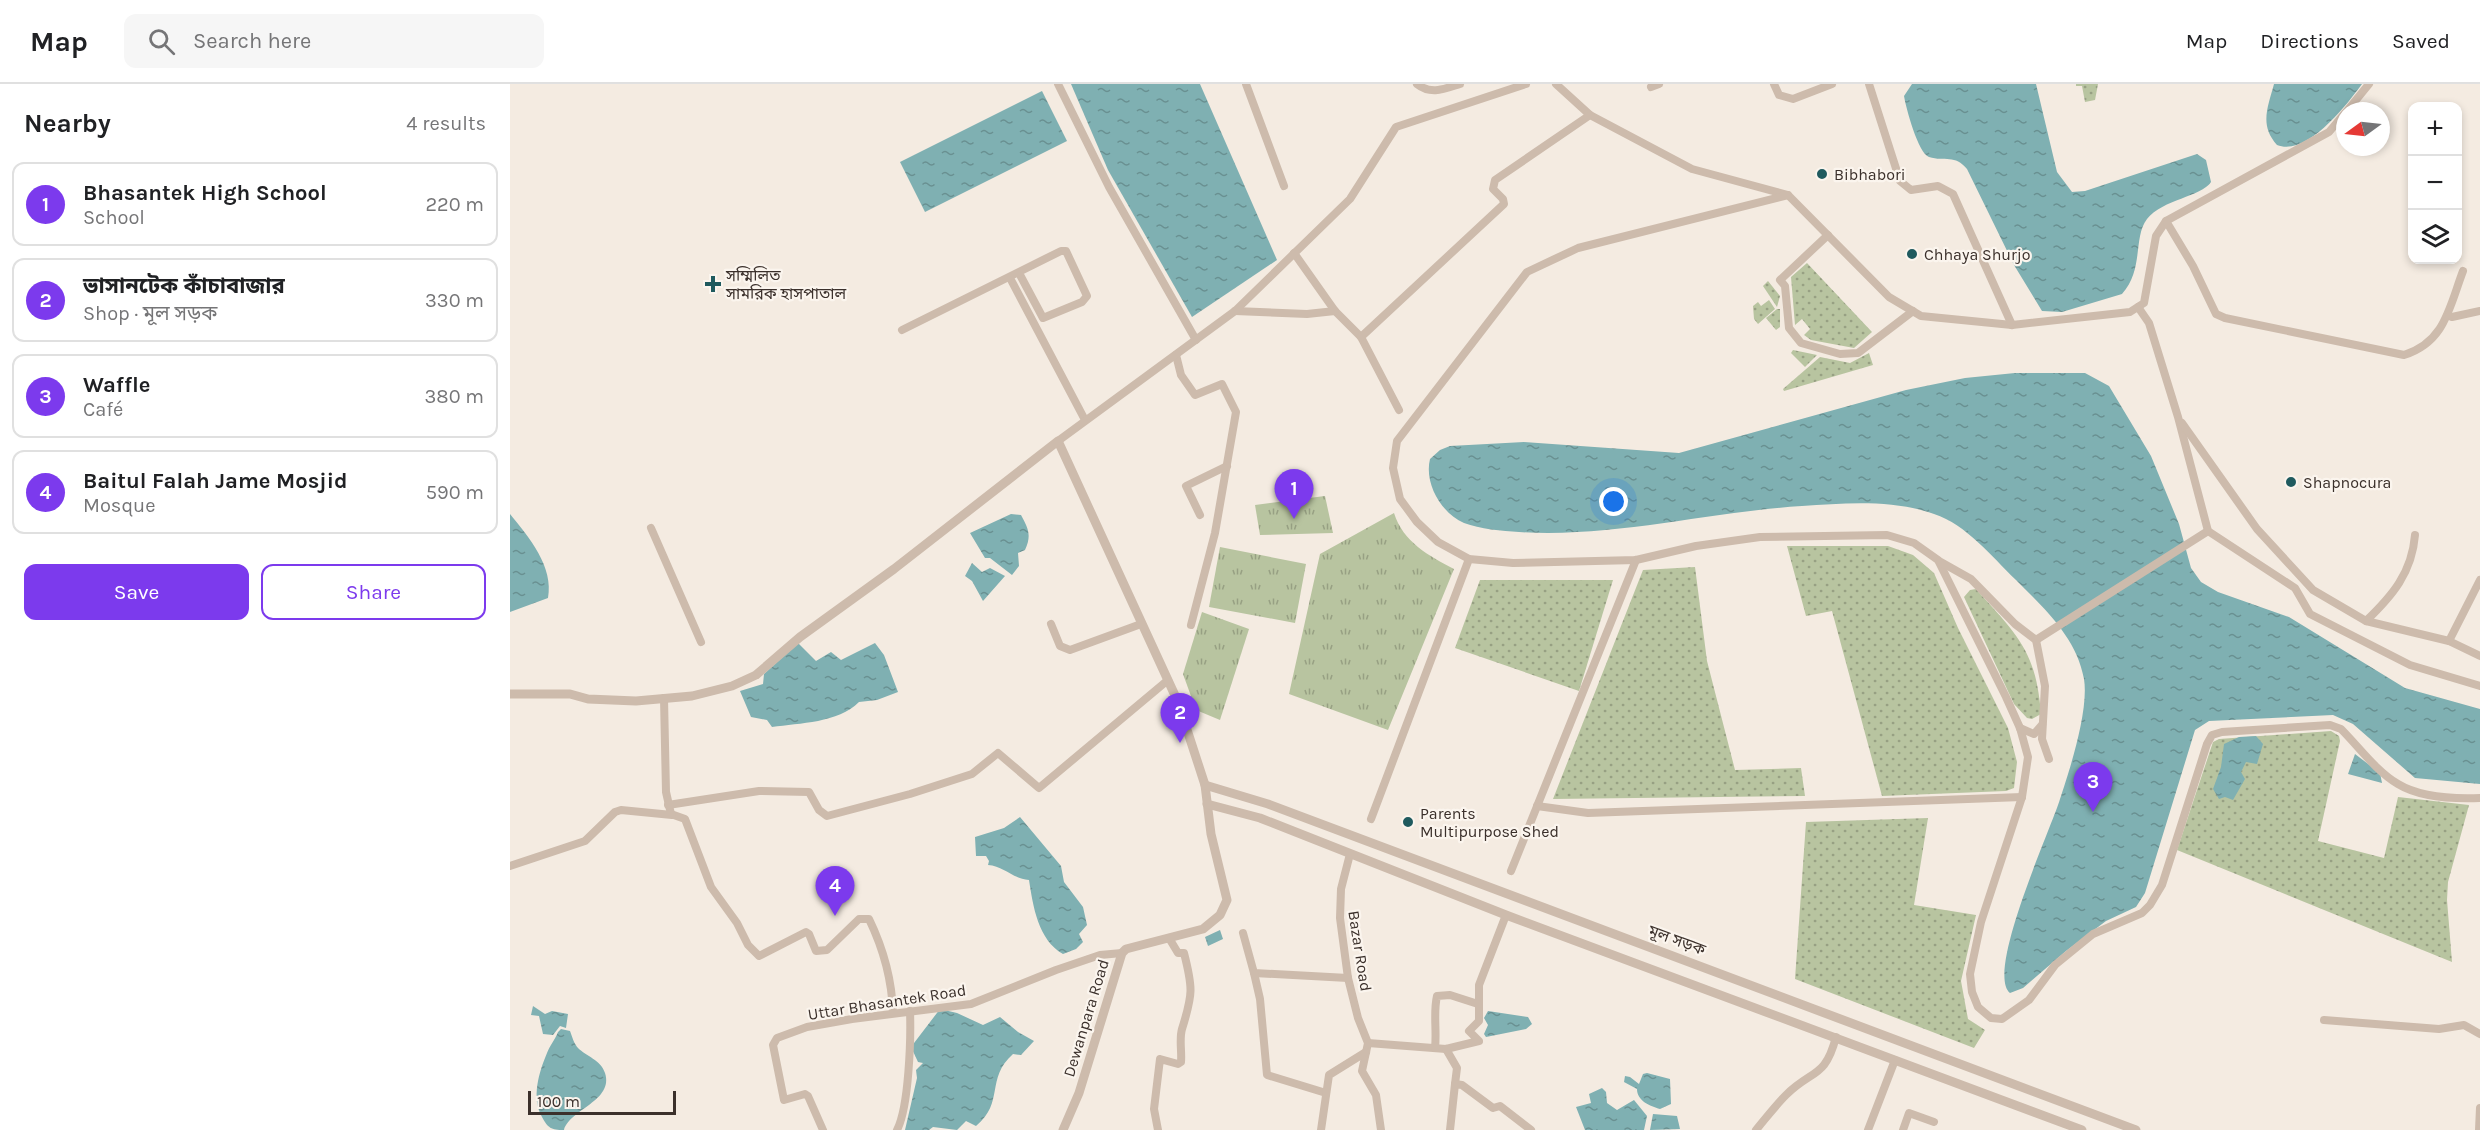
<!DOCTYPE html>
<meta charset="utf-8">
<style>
:root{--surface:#fff;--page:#f6f6f6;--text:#202124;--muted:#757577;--line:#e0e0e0;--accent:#7c3aed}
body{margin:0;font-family:Karla,"Noto Sans Bengali",sans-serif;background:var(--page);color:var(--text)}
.controls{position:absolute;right:18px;top:18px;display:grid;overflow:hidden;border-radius:12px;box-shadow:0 3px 9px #0003}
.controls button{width:54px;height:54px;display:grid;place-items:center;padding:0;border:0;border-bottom:2px solid var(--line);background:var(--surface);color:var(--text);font:30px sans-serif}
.compass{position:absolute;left:1826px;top:18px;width:54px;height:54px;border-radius:50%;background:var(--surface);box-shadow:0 3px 9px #0003;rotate:255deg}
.scale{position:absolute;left:18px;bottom:15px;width:148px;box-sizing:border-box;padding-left:6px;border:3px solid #3b302b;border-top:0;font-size:16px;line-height:21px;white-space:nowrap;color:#3b302b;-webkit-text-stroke:4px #fbf5ee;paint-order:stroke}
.you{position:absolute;left:1104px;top:418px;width:21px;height:21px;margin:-15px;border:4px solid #fff;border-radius:50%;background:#1a73e8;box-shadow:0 0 0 9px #1a73e833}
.badge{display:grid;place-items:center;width:39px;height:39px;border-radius:50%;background:var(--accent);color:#fff;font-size:20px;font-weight:700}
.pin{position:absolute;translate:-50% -50px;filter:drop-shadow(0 2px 3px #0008)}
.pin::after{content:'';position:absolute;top:32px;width:21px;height:18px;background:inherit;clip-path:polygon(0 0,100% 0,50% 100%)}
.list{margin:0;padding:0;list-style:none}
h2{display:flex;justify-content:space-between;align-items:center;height:78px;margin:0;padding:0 24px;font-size:26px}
h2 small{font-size:20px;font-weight:400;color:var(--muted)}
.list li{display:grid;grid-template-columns:39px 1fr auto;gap:18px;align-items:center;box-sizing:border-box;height:84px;margin:0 12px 12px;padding:0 12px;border:2px solid var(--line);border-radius:12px}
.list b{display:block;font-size:22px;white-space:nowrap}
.list p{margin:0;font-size:20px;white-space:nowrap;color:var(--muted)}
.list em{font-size:20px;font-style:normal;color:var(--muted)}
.actions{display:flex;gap:12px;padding:18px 24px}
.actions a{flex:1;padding:14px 0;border:2px solid var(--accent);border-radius:12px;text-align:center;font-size:21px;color:var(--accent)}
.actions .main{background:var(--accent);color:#fff}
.icon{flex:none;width:33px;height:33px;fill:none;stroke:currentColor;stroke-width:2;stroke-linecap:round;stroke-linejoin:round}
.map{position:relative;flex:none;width:1970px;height:1046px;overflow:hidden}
header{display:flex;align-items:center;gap:36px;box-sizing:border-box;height:84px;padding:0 30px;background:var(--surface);border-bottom:2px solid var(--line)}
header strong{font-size:28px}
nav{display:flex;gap:33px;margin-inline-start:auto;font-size:21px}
.search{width:420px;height:54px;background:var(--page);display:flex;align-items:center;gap:15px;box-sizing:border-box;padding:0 21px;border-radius:12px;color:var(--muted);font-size:22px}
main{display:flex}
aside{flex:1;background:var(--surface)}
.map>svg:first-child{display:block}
.grass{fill:url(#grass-dots)}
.park{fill:url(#park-tufts)}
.water{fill:url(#water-ripples)}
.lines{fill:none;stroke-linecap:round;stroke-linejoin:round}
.minor{stroke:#cdbbac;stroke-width:8}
.tertiary{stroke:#cdbbac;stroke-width:9}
.poi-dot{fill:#1f5a5e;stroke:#fbf5ee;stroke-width:2}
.labels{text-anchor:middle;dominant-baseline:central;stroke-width:4.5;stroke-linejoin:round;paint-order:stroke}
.poi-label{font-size:16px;fill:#3b302b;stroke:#fbf5ee;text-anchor:start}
.street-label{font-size:16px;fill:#3b302b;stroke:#fbf5ee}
</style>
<header>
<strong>Map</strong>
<div class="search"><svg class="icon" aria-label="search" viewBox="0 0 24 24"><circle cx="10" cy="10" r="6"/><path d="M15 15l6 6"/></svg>Search here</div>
<nav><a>Map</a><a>Directions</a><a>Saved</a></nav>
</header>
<main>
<aside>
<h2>Nearby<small>4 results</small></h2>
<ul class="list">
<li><span class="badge">1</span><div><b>Bhasantek High School</b><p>School</p></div><em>220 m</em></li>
<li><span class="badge">2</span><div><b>ভাসানটেক কাঁচাবাজার</b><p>Shop · মূল সড়ক</p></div><em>330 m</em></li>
<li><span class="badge">3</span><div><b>Waffle</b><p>Café</p></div><em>380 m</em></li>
<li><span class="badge">4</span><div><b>Baitul Falah Jame Mosjid</b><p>Mosque</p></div><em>590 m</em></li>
</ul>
<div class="actions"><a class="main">Save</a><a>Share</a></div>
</aside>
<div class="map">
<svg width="1970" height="1046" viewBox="0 0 1970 1046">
<defs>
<pattern id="grass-dots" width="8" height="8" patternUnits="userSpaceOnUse" patternTransform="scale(1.5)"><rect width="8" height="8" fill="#b8c4a0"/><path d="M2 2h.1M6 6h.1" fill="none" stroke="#97a083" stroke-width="1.8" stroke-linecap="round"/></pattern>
<pattern id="park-tufts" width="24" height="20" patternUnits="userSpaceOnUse" patternTransform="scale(1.5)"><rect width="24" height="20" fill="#b8c4a0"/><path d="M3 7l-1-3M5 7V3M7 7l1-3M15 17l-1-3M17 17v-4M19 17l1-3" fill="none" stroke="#97a083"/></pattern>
<pattern id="water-ripples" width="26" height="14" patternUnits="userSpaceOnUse" patternTransform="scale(1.5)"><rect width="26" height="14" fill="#7fb0b2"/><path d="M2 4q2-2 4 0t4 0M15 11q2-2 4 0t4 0" fill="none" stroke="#699091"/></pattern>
</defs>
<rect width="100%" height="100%" fill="#f4ebe1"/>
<g class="grass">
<path d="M 1566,0 L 1588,0 L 1585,16 L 1575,18 L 1572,2 L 1566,2 Z"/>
<path d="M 1297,179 L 1362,248 L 1344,264 L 1301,256 L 1294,251 L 1300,245 L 1292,235 L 1285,241 L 1281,193 Z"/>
<path d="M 1258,197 L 1270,212 L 1267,223 L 1253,202 Z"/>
<path d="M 1259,216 L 1265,225 L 1248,240 L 1244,235 L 1243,222 L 1248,218 L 1251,222 Z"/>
<path d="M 1267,225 L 1270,225 L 1270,243 L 1266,246 L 1256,234 Z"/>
<path d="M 1283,266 L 1307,271 L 1295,283 L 1281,269 Z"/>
<path d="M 1359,269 L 1363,281 L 1274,307 L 1273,305 L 1310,273 L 1340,279 Z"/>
<path d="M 1277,462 L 1378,462 L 1403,471 L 1424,489 L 1448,544 L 1498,644 L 1507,678 L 1504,704 L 1496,707 L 1372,712 L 1322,527 L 1296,532 Z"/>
<path d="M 1185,483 L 1197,577 L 1225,686 L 1291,684 L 1295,712 L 1043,715 L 1133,486 Z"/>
<path d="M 970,496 L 1103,496 L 1069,607 L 945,564 Z"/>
<path d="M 1466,505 C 1507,551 1526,566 1531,630 L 1522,635 L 1517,634 L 1504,620 L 1454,513 L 1460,506 Z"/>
<path d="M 1821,647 L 1829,652 L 1830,657 L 1808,757 L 1874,774 L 1888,713 L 1959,721 L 1938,798 L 1937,816 L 1942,878 L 1667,766 L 1703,658 L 1709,655 Z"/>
<path d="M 1418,734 L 1404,821 L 1466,831 L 1451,897 L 1458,935 L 1475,946 L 1464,964 L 1285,895 L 1296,738 Z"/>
</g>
<g class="park">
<path d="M 815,412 L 823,449 L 750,451 L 745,421 Z"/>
<path d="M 884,429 C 893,458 919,472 944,485 L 878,646 L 779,610 L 810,470 Z"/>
<path d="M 710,463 L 796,480 L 785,539 L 699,523 Z"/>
<path d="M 692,528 L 739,545 L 710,636 L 686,626 L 673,590 Z"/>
</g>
<g class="water">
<path d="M 561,0 L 690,0 L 767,176 L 682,233 L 598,86 Z"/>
<path d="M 1402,0 L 1526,0 L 1547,88 L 1562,108 L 1575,107 L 1687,70 L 1696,76 L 1701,98 C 1691,113 1653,115 1637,135 C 1623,153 1634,186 1612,210 L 1552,228 L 1532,227 L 1504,181 L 1457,85 C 1445,70 1435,78 1419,73 C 1408,69 1396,24 1394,12 Z"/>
<path d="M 1764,0 L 1852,0 C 1836,22 1796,73 1767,61 C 1749,41 1758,23 1764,0 Z"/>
<path d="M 532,7 L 557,57 L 415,128 L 390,78 Z"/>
<path d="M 1505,289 L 1575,289 L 1599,302 L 1641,372 L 1669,440 L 1681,484 L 1691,498 L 1708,508 L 1779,533 L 1895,604 L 1970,625 L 1970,700 L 1905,694 L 1843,640 L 1823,631 L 1699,637 L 1685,646 L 1635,809 L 1626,823 L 1596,837 L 1556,867 L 1513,904 L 1500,909 C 1475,889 1541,745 1550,715 C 1560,685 1579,626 1574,595 C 1567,554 1534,524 1506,496 C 1481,472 1457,441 1424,430 C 1383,415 1335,419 1292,422 C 1197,428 1104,454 1009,448 C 992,447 970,445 954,439 C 931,429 914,399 920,375 L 930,366 L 940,362 L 1014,358 L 1169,369 L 1396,306 L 1455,294 Z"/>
<path d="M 0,430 C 19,453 44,483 38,514 L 0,528 Z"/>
<path d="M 501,430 L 511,431 C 518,444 522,451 515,466 L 508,469 L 509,482 L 502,491 L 480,474 L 475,474 L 460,449 Z"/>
<path d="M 462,479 L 472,488 L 480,484 L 495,492 L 473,517 L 462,497 L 455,492 Z"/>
<path d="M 288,559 L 306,577 L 321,568 L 331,576 L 365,559 L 374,571 L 388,608 L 367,616 L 349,618 C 328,639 290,639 262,643 L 257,636 L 241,633 L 230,607 L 253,600 L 254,590 Z"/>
<path d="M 1746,652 L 1753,660 L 1747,680 L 1736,678 L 1731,688 L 1735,695 L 1723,716 L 1715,713 L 1709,715 L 1703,705 L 1711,683 L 1714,660 L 1729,653 Z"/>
<path d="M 1845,670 L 1870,689 L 1872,699 L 1838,690 Z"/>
<path d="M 510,733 L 551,782 L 554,798 L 573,823 L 577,841 L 569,850 L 573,858 L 566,865 L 553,870 C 528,856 523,822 519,796 C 503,795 494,782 478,781 L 479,777 L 476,772 L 466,772 L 465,753 L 494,744 Z"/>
<path d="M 710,846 L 713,855 L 698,862 L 695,853 Z"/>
<path d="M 23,922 L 35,930 L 42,927 L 58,930 L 56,944 L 50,942 L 43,951 L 33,950 L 29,932 L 21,931 Z"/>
<path d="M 430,925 L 447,929 L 473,941 L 490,933 L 508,948 L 524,957 L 511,971 L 503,970 C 475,995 495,1018 466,1042 L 456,1037 L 447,1046 L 423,1043 L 419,1046 L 395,1046 L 407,994 L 406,986 L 413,979 L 408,978 L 401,963 Z"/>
<path d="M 978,927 L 1018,933 L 1022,940 L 1016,945 L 976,953 L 974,950 L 978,941 L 974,934 Z"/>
<path d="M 51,945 L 60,947 C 62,952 64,960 68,964 C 76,972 91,976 95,989 C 104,1017 60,1025 54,1046 C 41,1046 38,1044 32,1033 C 21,1014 29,988 37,969 C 40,961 45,956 48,948 Z"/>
<path d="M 1137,989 L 1160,995 L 1161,1020 L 1150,1025 C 1140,1022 1127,1017 1127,1005 L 1114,998 L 1115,992 L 1120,993 L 1129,1000 L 1133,990 Z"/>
<path d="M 1092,1004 L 1096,1008 L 1097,1019 L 1107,1026 L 1124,1016 L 1137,1032 L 1134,1046 L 1075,1046 L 1066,1023 L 1081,1019 L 1079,1010 Z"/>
<path d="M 1143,1030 L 1167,1032 L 1170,1045 L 1140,1046 Z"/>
</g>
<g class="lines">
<g class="minor">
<path d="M 548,0 L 599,103 L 686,256"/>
<path d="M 736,0 L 774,102"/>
<path d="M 907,0 C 921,11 934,5 950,0"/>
<path d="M 1046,0 L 1080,31 L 1182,85 L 1278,111 L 1379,213 L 1411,232 L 1502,241 L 1620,228 L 1634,219 L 1646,152 L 1656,137 L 1819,48 L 1835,29"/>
<path d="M 1264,0 L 1269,11 L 1283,15 L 1322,0"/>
<path d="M 1359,0 L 1390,97 L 1401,106 L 1428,102 L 1443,110 L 1502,241"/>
<path d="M 1141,3 L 1149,0"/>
<path d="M 1837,27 L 1859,0"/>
<path d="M 1278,111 L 1068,164 L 1017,188 L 887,357 L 883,384 L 890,415 L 907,438 L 928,458 L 959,475 L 1003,479 L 1126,476 L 1186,462 L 1250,453 L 1377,451 L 1404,459 L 1428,476 L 1496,613 L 1510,644 L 1518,673 L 1512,713 L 1471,838 L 1460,890 L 1462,908 L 1468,923 L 1481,934 L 1492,935 L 1519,916 L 1545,881 L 1583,850 L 1632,829 L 1640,821 L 1652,801 L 1697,660 L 1702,651 L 1712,648 L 1820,641 L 1831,645 C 1849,663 1866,687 1888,700 C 1911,714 1944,715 1970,714"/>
<path d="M 1656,137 L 1683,182 L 1706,230 L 1715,234 L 1894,271 C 1935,258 1939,224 1953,187"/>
<path d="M 1318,151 L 1270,196 L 1275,202 L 1279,244 L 1291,259 L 1330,270 L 1348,269 L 1403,227"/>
<path d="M 784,169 L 825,227 L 851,253 L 889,326"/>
<path d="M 500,194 L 575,336"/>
<path d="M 1628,223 L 1639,239 L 1668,333 L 1698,447 L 1785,504 L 1800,530 L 1900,581 L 1970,602"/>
<path d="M 725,227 L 797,230 L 825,227"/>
<path d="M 1942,233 L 1970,227"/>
<path d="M 392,246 L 551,167 L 556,167 L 577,212 L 572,218 L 533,234 L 509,189"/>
<path d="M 851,253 L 994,120 L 993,115 L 983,105 L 985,96 L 1080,31"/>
<path d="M 666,271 L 671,291 L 685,311 L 712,300 L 726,328 L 705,449 L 681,541"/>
<path d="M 1672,339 L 1747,445 L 1803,506 L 1856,537 L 1939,557 L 1970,572"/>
<path d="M 548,357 L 725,227 L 840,115 L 886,43 L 1016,0"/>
<path d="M 690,431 L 676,402 L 717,382"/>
<path d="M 141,444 L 191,558"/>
<path d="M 1429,477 L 1461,495 L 1505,540 L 1526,556 L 1535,602 L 1532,655 L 1539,675"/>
<path d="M 1856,537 C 1882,512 1902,489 1905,451"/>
<path d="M 541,540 L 550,562 L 560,566 L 631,540"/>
<path d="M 1526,556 L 1698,447"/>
<path d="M 1939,557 L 1970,496"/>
<path d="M 154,614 L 156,708 L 161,730 L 175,735 L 201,803 L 227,839 L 238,861 L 249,872 L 296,848 L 299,850 L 306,867 L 317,866 L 349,835 L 359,835 C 374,866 382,895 383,929"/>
<path d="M 1510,644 L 1524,650 L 1532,641"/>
<path d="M 158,721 L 249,707 L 299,708 L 309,726 L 317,732 L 400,710 L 462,690 L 488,669 L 529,704 L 658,596"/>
<path d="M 1027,722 L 1078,729 L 1512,713"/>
<path d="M 861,735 L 959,475"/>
<path d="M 840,770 L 831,805 L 830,834 L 838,894 L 848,934 L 858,959 L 852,987 L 866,1011 L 871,1046"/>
<path d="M 0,782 L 75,757 L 105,728 L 111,726 L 162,731"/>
<path d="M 1001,787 L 1126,476"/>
<path d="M 733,849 L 744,889 L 838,894"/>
<path d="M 744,889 L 750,915 L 757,991 L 816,1009"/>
<path d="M 1814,936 L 1929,945 L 1954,941 L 1970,950"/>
<path d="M 858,959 L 936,965 L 969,957 L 959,947 L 969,937 L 969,901 L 996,831"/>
<path d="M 925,964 C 927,947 923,929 927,912 L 940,911 L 968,920"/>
<path d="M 936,965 L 947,984 L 945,1000"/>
<path d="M 313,1046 L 298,1012 L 295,1010 L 274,1016 L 263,961 L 267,954 L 297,943 L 342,935 L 461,920 L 546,886 L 590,871 L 612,869"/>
<path d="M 387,1046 C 399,1023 401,954 400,927"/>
<path d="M 648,1046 L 644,1025 L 650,975 L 668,980 L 671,978 C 672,968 669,955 672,945 C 683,910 683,904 674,869 L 668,869 L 659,854"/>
<path d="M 811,1046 L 819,991 L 856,968"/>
<path d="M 940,1046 L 945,1000 L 952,1001 L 983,1024 L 990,1022 L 1021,1046"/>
<path d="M 1246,1046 C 1256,1034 1265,1022 1276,1011 C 1302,985 1315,995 1326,953"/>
<path d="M 1358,1046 L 1385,976"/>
<path d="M 1393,1046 L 1399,1029 L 1424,1038"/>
<path d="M 1969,1046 L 1970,1024"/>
</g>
<g class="tertiary">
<path d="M 0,610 L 60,610 L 78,615 L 126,617 L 182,612 L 222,602 L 246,591 L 290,553 L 384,485 L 548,357 L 668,618 L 695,701 L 701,750 L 717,816 L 710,831 L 693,845 L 616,865 L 612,869 L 569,1009 L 553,1046"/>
<path d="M 695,701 L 758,720 L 1626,1046"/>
<path d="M 697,720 L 750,734 L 996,831 L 1572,1046"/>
</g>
</g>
<g class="poi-dot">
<circle cx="1312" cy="90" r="6"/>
<circle cx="1402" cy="170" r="6"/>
<path d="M200 191h6v6h6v6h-6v6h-6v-6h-6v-6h6z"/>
<circle cx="1781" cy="398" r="6"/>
<circle cx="898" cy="738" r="6"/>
</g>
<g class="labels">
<g class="poi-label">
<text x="1324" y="90">Bibhabori</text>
<text x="1414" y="170">Chhaya Shurjo</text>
<text x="216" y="191">সম্মিলিত<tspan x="216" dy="18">সামরিক হাসপাতাল</tspan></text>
<text x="1793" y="398">Shapnocura</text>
<text x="910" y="729">Parents<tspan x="910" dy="18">Multipurpose Shed</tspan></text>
</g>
<g class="street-label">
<text transform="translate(1167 856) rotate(20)">মূল সড়ক</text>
<text transform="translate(850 867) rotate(81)">Bazar Road</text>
<text transform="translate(377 918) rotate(-9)">Uttar Bhasantek Road</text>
<text transform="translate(576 934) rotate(-73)">Dewanpara Road</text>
</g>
</g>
</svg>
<div class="controls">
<button>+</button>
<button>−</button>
<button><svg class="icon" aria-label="layers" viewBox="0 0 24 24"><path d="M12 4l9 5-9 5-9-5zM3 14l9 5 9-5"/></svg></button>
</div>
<svg class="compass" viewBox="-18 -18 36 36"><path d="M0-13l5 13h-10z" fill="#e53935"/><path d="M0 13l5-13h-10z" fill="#757577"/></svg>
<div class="scale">100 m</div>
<div class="you"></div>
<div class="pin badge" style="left:784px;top:435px">1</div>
<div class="pin badge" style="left:670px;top:659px">2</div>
<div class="pin badge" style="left:1583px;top:728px">3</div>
<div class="pin badge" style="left:325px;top:832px">4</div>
</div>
</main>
